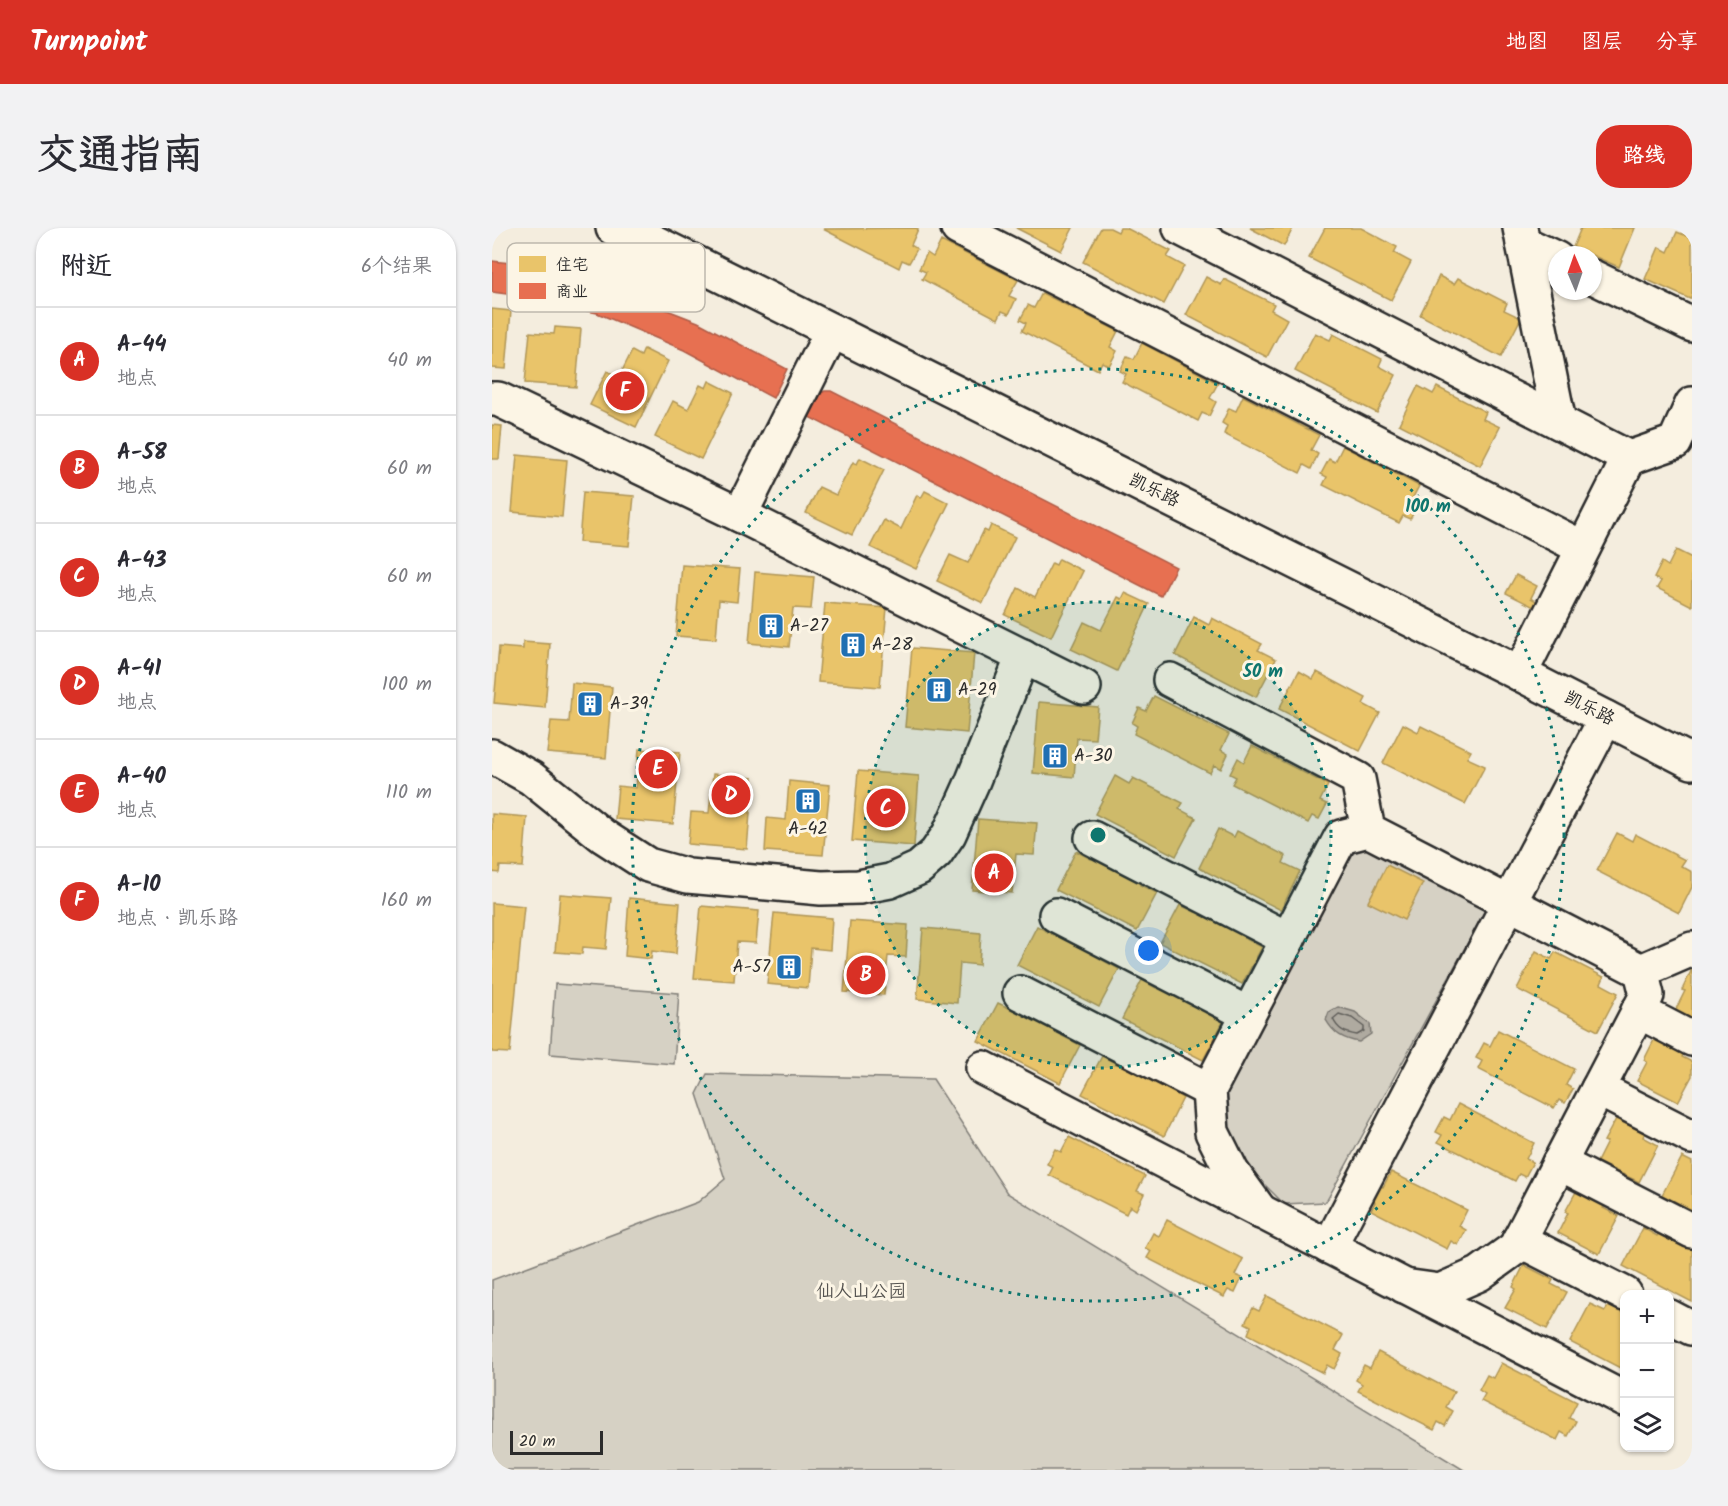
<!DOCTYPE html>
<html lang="zh">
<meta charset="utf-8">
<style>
:root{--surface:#fff;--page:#f2f2f3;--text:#2b2b33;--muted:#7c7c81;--line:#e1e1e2;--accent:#d93025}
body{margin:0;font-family:Kalam,"LXGW WenKai TC",sans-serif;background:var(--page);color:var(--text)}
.controls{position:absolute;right:18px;bottom:18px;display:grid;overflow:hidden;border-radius:12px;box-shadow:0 2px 4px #0004}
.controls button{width:54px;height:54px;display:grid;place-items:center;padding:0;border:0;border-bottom:2px solid var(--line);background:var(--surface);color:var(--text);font:30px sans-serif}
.compass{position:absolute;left:1056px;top:18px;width:54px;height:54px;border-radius:50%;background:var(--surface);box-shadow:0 2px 4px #0004;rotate:358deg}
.scale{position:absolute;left:18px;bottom:15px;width:93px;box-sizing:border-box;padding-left:6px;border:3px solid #2b2b2b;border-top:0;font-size:16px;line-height:21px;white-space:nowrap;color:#2b2b2b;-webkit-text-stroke:4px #fcf5e5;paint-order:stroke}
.you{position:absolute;left:657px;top:723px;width:21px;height:21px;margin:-15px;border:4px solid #fff;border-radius:50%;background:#1a73e8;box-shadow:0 0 0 9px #1a73e833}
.badge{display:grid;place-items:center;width:39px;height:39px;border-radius:50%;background:var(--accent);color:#fff;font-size:20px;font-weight:700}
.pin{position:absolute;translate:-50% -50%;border:3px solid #fff;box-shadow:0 2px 6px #0006}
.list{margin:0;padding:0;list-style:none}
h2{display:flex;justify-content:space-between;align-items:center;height:78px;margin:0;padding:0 24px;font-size:26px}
h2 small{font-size:20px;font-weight:400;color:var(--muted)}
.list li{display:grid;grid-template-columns:39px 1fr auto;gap:18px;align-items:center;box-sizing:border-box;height:108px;padding:0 24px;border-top:2px solid var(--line)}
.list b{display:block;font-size:22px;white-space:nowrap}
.list p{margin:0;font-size:20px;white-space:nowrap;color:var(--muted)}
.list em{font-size:20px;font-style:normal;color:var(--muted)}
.icon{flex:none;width:33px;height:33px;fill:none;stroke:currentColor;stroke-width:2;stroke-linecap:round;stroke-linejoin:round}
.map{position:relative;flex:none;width:1200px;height:1242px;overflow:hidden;border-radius:24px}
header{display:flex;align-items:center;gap:36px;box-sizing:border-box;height:84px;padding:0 30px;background:var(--accent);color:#fff}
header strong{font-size:28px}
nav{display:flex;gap:33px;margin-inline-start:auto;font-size:21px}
.intro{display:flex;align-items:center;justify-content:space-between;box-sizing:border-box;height:144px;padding:0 36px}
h1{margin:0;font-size:42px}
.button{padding:15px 27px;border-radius:24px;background:var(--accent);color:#fff;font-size:21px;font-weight:700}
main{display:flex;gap:36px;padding:0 36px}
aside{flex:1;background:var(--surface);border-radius:24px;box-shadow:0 2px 4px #0004}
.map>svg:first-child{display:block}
.green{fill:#d6d1c4;stroke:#807e78;stroke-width:1.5}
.water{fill:#afaaa0;stroke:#7a7771;stroke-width:1.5}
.homes{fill:#e9c46a;stroke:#b09657;stroke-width:1.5}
.shops{fill:#e76f51;stroke:#af5b46;stroke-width:1.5}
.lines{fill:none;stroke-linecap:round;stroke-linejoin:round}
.shore{stroke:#605e5a;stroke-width:1.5}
.minor-casing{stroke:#2b2b2b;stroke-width:38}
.minor{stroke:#fcf5e5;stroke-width:33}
.ring{fill:none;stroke:#0f766e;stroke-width:3;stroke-dasharray:3 6}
.labels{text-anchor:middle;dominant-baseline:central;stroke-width:6;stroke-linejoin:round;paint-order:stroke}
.street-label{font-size:18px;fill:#2b2b2b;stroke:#fcf5e5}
.poi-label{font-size:18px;fill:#2b2b2b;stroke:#fcf5e5;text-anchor:start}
.park-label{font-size:18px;fill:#565451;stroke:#fcf5e5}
.key{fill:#fcf5e5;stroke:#bdb8ad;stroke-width:1.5}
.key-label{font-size:16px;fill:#2b2b2b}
.centre{fill:#0f766e;stroke:#fcf5e5;stroke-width:3}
.ring-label{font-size:18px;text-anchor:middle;font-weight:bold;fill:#0f766e;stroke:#fcf5e5;stroke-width:6;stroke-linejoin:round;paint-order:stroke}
</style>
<header>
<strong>Turnpoint</strong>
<nav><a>地图</a><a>图层</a><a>分享</a></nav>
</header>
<div class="intro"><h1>交通指南</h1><a class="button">路线</a></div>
<main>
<aside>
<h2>附近<small>6个结果</small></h2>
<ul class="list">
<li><span class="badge">A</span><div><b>A-44</b><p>地点</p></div><em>40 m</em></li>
<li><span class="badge">B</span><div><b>A-58</b><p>地点</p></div><em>60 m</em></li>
<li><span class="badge">C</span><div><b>A-43</b><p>地点</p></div><em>60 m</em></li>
<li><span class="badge">D</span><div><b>A-41</b><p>地点</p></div><em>100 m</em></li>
<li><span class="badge">E</span><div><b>A-40</b><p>地点</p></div><em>110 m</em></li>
<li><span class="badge">F</span><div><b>A-10</b><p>地点 · 凯乐路</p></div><em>160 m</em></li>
</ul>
</aside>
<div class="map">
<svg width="1200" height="1242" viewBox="0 0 1200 1242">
<rect width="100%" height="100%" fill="#f4edde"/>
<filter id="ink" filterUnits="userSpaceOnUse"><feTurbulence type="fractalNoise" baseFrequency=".0167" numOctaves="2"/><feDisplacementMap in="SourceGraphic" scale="12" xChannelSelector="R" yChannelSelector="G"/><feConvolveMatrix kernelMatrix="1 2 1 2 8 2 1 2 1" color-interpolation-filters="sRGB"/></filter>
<g filter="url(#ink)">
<g class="green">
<path d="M 863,611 L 994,681 L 834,974 L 792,976 L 754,938 L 736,905 L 733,857 Z"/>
<path d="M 63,756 L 187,765 L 182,836 L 58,826 Z"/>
<path d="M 215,846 L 441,851 L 515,965 L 972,1242 L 0,1242 L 0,1052 L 206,974 L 233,951 L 205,866 Z"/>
</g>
<path class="water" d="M 846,779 L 863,784 L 878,796 L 879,806 L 867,814 C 851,811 842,806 834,792 L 837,784 Z"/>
<g class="homes">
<path d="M 424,0 L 426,1 L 419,17 L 425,21 L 417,35 L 410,32 L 407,40 L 331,1 Z"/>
<path d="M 524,0 L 581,0 L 569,23 Z"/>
<path d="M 609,0 L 618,0 L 626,4 L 628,0 L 634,0 L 679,23 L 675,29 L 692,38 L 672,76 L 591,34 Z"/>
<path d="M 758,0 L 801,0 L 792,18 Z"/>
<path d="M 833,0 L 869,0 L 905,19 L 902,25 L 919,34 L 899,72 L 817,30 Z"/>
<path d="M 1089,0 L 1143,0 L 1127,39 L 1081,19 Z"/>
<path d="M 1185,4 L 1200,10 L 1200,67 L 1198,71 L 1153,51 L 1167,19 L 1176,24 Z"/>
<path d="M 449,13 L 526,52 L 517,68 L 524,71 L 517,86 L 510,83 L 506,91 L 430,51 L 434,44 L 427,41 L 435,25 L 441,29 Z"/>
<path d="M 947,48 L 962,56 L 966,50 L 1015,75 L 1012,82 L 1029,90 L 1009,129 L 928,87 Z"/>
<path d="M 714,49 L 729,57 L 732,51 L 782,76 L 779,82 L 795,91 L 775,129 L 694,87 Z"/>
<path d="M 550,65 L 626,103 L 618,119 L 625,123 L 617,138 L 610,134 L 606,142 L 530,103 L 534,95 L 528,92 L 536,77 L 542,80 Z"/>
<path d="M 0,81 L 19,83 L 14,141 L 0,140 Z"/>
<path d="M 63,99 L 89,101 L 84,159 L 33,155 L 38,104 L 62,106 Z"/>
<path d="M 823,105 L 838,112 L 841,106 L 890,131 L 887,138 L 904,147 L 885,185 L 803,143 Z"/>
<path d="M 650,115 L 726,155 L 718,170 L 724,174 L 717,188 L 710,185 L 706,193 L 630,154 L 634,146 L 628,143 L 635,128 L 642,131 Z"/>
<path d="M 152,121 L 176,133 L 144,199 L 98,177 L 115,143 L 127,149 L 140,123 L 149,128 Z"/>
<path d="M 217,153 L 241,165 L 209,231 L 163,209 L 181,173 L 196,181 L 208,157 L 214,160 Z"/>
<path d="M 926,158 L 941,166 L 945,159 L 994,184 L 991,191 L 1008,199 L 988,238 L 907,196 Z"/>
<path d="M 751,168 L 827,207 L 819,222 L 826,226 L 819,241 L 812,237 L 808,245 L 732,206 L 735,198 L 730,195 L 737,180 L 744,183 Z"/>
<path d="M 0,197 L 10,198 L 7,231 L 0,231 Z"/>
<path d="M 851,218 L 927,258 L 919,273 L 926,277 L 918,291 L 911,288 L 907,295 L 831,257 L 835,249 L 829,246 L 837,231 L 843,234 Z"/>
<path d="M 25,227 L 75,232 L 70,289 L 20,284 Z"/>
<path d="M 368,230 L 392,242 L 360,307 L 314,285 L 327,259 L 344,267 L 361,234 L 365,236 Z"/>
<path d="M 433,263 L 457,275 L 424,341 L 378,319 L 392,292 L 409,301 L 425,267 L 429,270 Z"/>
<path d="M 91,264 L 142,268 L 137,318 L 87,314 Z"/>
<path d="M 499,297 L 523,309 L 491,375 L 445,353 L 458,327 L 476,335 L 492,302 L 496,304 Z"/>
<path d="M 1184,322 L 1200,330 L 1200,378 L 1165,360 L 1169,353 L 1162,350 L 1170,334 L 1176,338 Z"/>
<path d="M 567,331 L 591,343 L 559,409 L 513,387 L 526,360 L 543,369 L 560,335 L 564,337 Z"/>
<path d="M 190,337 L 248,341 L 245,374 L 227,372 L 224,411 L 184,408 Z"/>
<path d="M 263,344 L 322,349 L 319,381 L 301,380 L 297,419 L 257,415 Z"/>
<path d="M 1024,347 L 1045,358 L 1039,370 L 1051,377 L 1048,382 L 1014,365 Z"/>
<path d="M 633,365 L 657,376 L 625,443 L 579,421 L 592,394 L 609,402 L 626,369 L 630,371 Z"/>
<path d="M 333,375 L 395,380 L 388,459 L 326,454 Z"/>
<path d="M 702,389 L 717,397 L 720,390 L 770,416 L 766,422 L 784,431 L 764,469 L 683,427 Z"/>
<path d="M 31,414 L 58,416 L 53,480 L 2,475 L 7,419 L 31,421 Z"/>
<path d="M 420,420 L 482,425 L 475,505 L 413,499 Z"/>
<path d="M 807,443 L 821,451 L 825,444 L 874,470 L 871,476 L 888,485 L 868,523 L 787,481 Z"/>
<path d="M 80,455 L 120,459 L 114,530 L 55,525 L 59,493 L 77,494 Z"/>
<path d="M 662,468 L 737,506 L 729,522 L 736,526 L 729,541 L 722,537 L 718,545 L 642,506 L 645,498 L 640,495 L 647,480 L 654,483 Z"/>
<path d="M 547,474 L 606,479 L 603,511 L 585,510 L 582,549 L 541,545 Z"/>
<path d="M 911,496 L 926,504 L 929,498 L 979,523 L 975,530 L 993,538 L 973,576 L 891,535 Z"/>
<path d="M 760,518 L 836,557 L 828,573 L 835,576 L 827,591 L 820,588 L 816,595 L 740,556 L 744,549 L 738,546 L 746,530 L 752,534 Z"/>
<path d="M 147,521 L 188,524 L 181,596 L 123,591 L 126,558 L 144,560 Z"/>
<path d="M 366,543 L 427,548 L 422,618 L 360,613 Z"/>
<path d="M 221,546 L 261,550 L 255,621 L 196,616 L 199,584 L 217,585 Z"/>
<path d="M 623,548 L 637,556 L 641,550 L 691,575 L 687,581 L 704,590 L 684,628 L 603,586 Z"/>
<path d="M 297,553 L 338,557 L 331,627 L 273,623 L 275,590 L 294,592 Z"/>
<path d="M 0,586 L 35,589 L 31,639 L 8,638 L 7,645 L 0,644 Z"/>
<path d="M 486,591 L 545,595 L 542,627 L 524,626 L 520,665 L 480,662 Z"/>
<path d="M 726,601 L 742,609 L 745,603 L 794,628 L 791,635 L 808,643 L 789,682 L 707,640 Z"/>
<path d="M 1125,605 L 1140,613 L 1143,606 L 1193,632 L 1189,638 L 1200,644 L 1200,659 L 1187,685 L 1105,643 Z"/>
<path d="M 584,623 L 599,631 L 602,625 L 652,650 L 648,657 L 665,665 L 645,703 L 564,662 Z"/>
<path d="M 895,637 L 931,655 L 912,692 L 876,674 Z"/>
<path d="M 68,666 L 119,670 L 114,721 L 91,719 L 90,726 L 63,724 Z"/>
<path d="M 137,670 L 188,675 L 184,726 L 160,723 L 159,731 L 133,728 Z"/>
<path d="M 0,675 L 32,678 L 18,825 L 0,824 Z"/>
<path d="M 688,677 L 703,684 L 706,678 L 755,704 L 752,710 L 770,719 L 750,756 L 668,715 Z"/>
<path d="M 209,678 L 267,683 L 264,715 L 245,714 L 242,753 L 202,750 Z"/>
<path d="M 282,685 L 340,690 L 338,722 L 319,720 L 316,760 L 275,756 Z"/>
<path d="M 358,693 L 416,697 L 414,729 L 396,728 L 392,767 L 352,764 Z"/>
<path d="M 545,698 L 560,706 L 564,700 L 613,726 L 610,732 L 627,741 L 607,779 L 525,737 Z"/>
<path d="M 431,700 L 489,705 L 487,737 L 468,735 L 465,775 L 425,771 Z"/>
<path d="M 1044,723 L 1059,731 L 1063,724 L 1112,749 L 1109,756 L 1126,765 L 1106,803 L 1025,761 Z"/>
<path d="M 1200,741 L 1200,792 L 1183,783 L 1193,763 L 1190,762 Z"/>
<path d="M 650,752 L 664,760 L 667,753 L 717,779 L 714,785 L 731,794 L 711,832 L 630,791 Z"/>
<path d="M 506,775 L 521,782 L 524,776 L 574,801 L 570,808 L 588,817 L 568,855 L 486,813 Z"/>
<path d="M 1006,802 L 1082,841 L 1074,857 L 1081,861 L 1073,875 L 1067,872 L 1062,880 L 986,841 L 990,833 L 984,830 L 992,815 L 998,818 Z"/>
<path d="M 1163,810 L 1192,825 L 1190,829 L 1200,834 L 1200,848 L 1186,874 L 1145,853 L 1155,834 L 1152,832 Z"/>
<path d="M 610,828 L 625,836 L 628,829 L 678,855 L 675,861 L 691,870 L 672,908 L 590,866 Z"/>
<path d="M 966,876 L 1042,915 L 1034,931 L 1041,934 L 1033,949 L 1027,946 L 1023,953 L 946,914 L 950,907 L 944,904 L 952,889 L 958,892 Z"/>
<path d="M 1124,891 L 1153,905 L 1151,909 L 1166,917 L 1147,954 L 1105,934 L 1115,914 L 1112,913 Z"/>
<path d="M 577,909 L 653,948 L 645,963 L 652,966 L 644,982 L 638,978 L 634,986 L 557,947 L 561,939 L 555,936 L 563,921 L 569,924 Z"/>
<path d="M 1190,929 L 1200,934 L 1200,982 L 1170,967 Z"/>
<path d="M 899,944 L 975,982 L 967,998 L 974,1002 L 966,1017 L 959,1013 L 955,1021 L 879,982 L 883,974 L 877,971 L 885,956 L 891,959 Z"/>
<path d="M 1085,962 L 1114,977 L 1111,980 L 1127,988 L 1107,1026 L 1066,1005 L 1076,985 L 1073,984 Z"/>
<path d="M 675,992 L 751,1031 L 743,1047 L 750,1050 L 743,1065 L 736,1062 L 732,1069 L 655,1030 L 659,1023 L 653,1020 L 661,1005 L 667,1008 Z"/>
<path d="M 1151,1000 L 1165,1008 L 1169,1001 L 1200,1017 L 1200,1074 L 1131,1038 Z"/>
<path d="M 1032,1037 L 1061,1052 L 1059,1056 L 1075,1064 L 1055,1101 L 1013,1080 L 1024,1061 L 1021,1059 Z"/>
<path d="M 775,1068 L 851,1107 L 843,1122 L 850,1126 L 842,1141 L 835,1137 L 831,1145 L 756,1106 L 759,1098 L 753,1095 L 761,1080 L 767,1083 Z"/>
<path d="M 1098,1076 L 1113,1083 L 1117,1077 L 1132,1085 L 1132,1142 L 1078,1114 Z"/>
<path d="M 886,1124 L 962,1164 L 954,1179 L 961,1183 L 953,1198 L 946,1194 L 942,1202 L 866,1163 L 870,1156 L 864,1152 L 872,1137 L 878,1140 Z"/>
<path d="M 1009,1135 L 1085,1174 L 1077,1190 L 1084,1193 L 1076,1208 L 1069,1204 L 1065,1212 L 989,1173 L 993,1166 L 987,1162 L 995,1147 L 1001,1150 Z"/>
</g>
<g class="shops">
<path d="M 0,33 L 19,35 L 111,57 L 206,94 L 295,141 L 281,170 L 192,122 L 105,85 L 15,66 L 0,64 Z"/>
<path d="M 333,163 L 339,163 L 684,339 L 669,368 L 317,189 L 329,165 Z"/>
</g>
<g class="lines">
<path class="shore" d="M 847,786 L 860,790 L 872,799 L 872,803 L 865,807 C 853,805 846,802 841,791 Z"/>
<defs>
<g id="minor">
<path d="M 121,0 L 152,9 L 1028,446 L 1200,534"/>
<path d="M 466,0 L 1091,320"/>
<path d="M 688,0 L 1137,230"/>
<path d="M 1028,0 L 1067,194"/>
<path d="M 1031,15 L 1065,31"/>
<path d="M 1101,49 L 1200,97"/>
<path d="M 0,171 L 6,171 L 248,287 L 592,459"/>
<path d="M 248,287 L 340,103"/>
<path d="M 1028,446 L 1137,230 L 1183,214 L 1200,176"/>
<path d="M 678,452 L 866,551 L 876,602"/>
<path d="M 0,528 L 39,550 L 111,608 L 156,637 L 196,648 L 329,660 L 367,659 L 398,653 L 427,640 L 444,625 L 457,606 L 480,555 L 531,428"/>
<path d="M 600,610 L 796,711"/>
<path d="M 564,687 L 756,786"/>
<path d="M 1149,743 L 1200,721"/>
<path d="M 528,765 L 717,862"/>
<path d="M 1146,783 L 1200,811"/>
<path d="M 491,840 L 1132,1171"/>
<path d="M 1106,861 L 1200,909"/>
<path d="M 1067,935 L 1200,1003"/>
<path d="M 769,984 L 740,944 L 720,904 L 717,862 L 849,609 L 876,602 L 1149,743 L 1155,767 L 1023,1020 L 987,1046 L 948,1063 L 912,1058"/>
<path d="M 1027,1012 L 1133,1066"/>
<path d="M 837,1019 L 1114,490"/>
<path d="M 1178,1089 L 1199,1100"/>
</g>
</defs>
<use href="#minor" class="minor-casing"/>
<use href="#minor" class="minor"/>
</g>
</g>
<circle cx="606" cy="607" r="233" fill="#0f766e" fill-opacity=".12"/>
<g class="ring">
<circle cx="606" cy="607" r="233"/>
<circle cx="606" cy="607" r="466"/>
</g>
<defs>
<symbol id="building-square" viewBox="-11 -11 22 22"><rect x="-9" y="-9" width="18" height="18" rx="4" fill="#1f6fb2" stroke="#fcf5e5"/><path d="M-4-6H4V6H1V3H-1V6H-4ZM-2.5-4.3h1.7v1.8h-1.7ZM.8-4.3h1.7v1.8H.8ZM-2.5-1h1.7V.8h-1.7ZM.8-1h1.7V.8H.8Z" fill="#fff"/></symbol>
</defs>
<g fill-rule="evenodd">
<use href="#building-square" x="264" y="383" width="30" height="30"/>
<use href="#building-square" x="346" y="402" width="30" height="30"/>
<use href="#building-square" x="432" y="447" width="30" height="30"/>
<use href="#building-square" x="83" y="461" width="30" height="30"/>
<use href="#building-square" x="548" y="513" width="30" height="30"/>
<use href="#building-square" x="301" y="558" width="30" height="30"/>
<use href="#building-square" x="282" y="724" width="30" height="30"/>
</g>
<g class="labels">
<g class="street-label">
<text transform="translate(662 263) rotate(26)">凯乐路</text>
<text transform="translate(1097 481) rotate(27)">凯乐路</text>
</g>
<g class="poi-label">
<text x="298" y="398">A-27</text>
<text x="380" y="417">A-28</text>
<text x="466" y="462">A-29</text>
<text x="118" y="476">A-39</text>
<text x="582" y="528">A-30</text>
<text x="316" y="601" text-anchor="middle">A-42</text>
<text x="278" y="739" text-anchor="end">A-57</text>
</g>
<g class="park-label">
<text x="369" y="1064">仙人山公园</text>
</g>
</g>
<rect x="15" y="15" width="198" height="69" rx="9" class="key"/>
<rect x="27" y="28" width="27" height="16" fill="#e9c46a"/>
<rect x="27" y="55" width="27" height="16" fill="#e76f51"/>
<g class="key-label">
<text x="64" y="42">住宅</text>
<text x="64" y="69">商业</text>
</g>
<circle cx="606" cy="607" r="9" class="centre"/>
<g class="ring-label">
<text x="936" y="284">100 m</text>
<text x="771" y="449">50 m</text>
</g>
</svg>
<div class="controls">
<button>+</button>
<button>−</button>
<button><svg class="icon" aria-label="layers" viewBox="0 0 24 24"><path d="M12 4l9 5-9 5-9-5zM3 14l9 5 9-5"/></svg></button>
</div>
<svg class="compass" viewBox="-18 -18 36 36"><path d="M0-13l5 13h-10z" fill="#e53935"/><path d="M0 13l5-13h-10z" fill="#7c7c81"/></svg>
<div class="scale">20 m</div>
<div class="you"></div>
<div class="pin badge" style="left:502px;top:645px">A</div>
<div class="pin badge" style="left:374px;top:747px">B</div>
<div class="pin badge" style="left:394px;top:580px">C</div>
<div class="pin badge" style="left:239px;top:567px">D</div>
<div class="pin badge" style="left:166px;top:541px">E</div>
<div class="pin badge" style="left:133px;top:163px">F</div>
</div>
</main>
